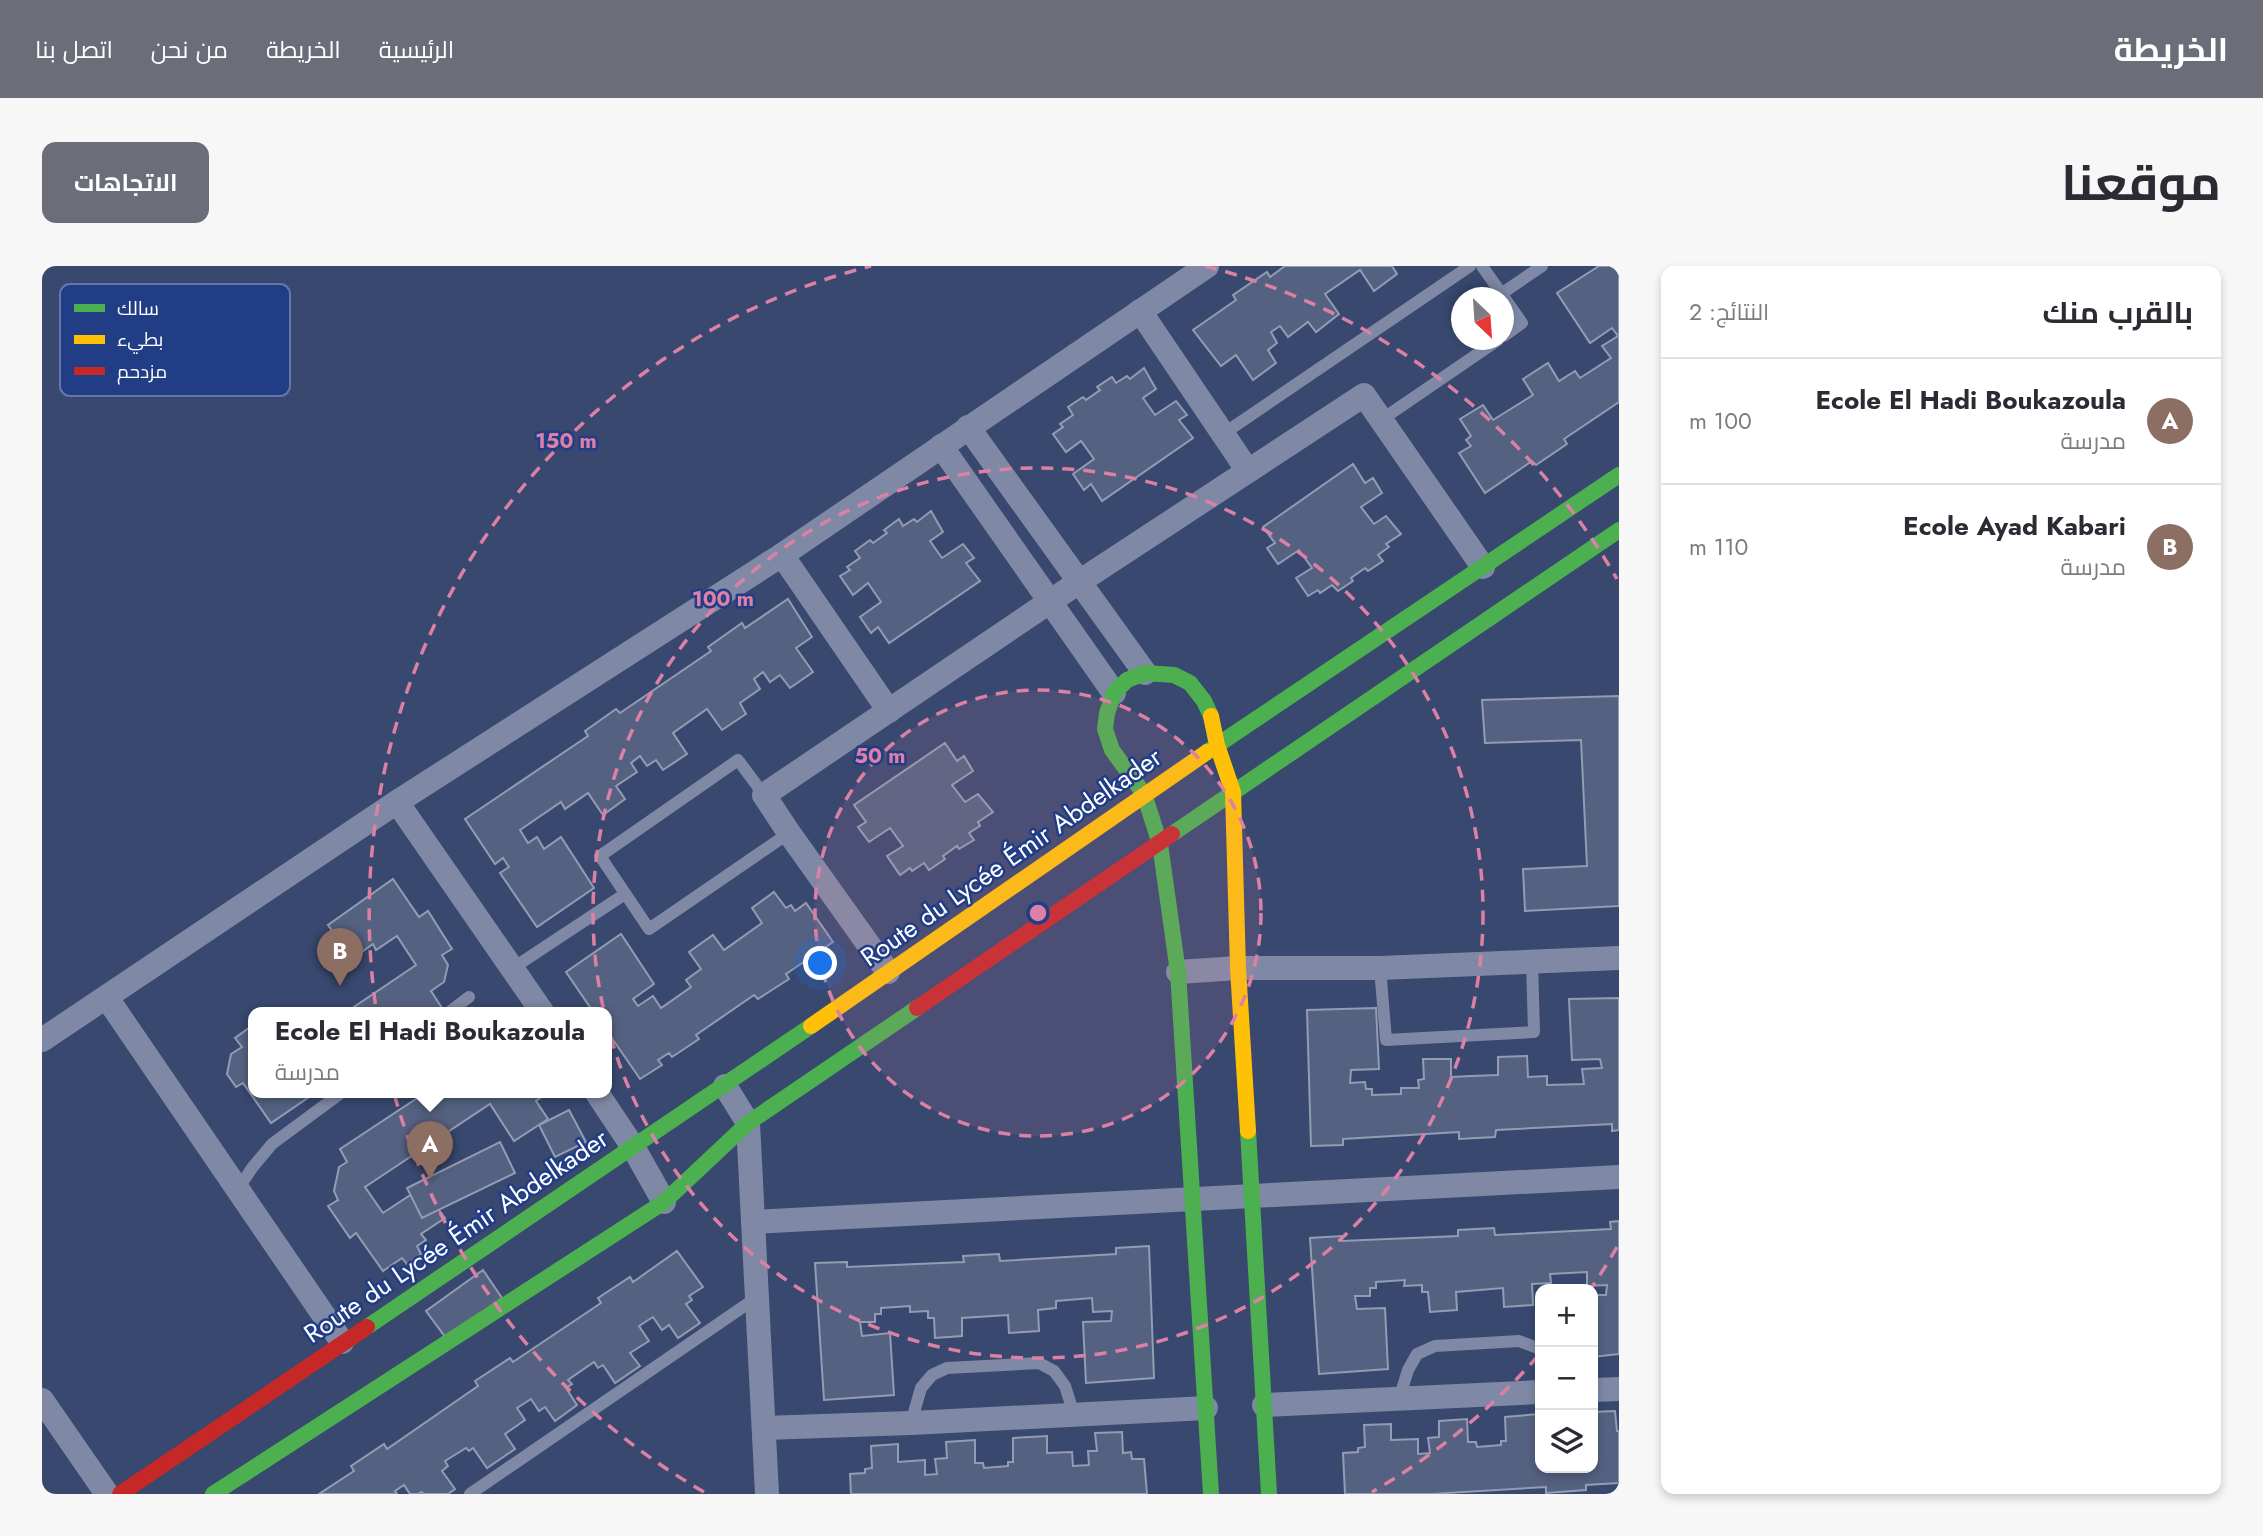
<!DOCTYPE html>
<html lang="ar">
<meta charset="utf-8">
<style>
:root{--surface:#fff;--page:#f7f7f7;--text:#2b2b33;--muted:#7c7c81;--line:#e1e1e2;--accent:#6b6e78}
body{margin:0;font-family:Jost,Cairo,sans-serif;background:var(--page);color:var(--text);direction:rtl}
.controls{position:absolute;right:21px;bottom:21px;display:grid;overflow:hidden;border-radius:14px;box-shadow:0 4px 10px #0003}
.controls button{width:63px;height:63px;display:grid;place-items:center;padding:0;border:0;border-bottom:2px solid var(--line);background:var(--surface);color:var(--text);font:35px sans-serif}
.compass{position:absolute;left:1409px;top:21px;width:63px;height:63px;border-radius:50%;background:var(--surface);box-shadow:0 4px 10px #0003;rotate:155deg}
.you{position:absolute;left:779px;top:698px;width:24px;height:24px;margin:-18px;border:5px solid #fff;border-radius:50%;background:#1a73e8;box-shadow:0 0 0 10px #1a73e833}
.badge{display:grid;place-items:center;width:46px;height:46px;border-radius:50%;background:var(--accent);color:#fff;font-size:23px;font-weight:700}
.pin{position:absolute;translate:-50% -58px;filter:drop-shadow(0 2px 4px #0008)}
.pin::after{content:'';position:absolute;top:37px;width:24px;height:21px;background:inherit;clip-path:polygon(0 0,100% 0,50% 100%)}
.popup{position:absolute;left:206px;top:741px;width:364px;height:91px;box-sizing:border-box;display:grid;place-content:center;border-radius:14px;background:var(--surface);filter:drop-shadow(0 2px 5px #0005);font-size:23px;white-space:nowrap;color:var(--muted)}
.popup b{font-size:26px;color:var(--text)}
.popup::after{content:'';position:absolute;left:50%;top:100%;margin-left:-14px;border:14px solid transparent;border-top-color:var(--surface)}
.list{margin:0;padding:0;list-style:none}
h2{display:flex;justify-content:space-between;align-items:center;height:91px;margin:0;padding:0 28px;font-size:30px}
h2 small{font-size:23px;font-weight:400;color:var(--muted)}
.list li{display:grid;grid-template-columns:46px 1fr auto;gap:21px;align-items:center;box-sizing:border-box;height:126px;padding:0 28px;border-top:2px solid var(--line)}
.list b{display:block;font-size:26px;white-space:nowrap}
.list p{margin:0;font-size:23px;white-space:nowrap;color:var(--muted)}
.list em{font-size:23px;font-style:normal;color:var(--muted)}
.icon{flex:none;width:38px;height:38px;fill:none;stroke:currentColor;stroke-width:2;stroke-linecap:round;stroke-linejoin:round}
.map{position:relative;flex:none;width:1577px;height:1228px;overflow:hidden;direction:ltr;border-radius:14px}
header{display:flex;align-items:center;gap:42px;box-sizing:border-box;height:98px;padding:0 35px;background:var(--accent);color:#fff}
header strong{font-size:33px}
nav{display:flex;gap:38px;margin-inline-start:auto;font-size:24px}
.intro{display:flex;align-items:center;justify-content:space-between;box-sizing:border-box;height:168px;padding:0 42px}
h1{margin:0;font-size:49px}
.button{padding:18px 32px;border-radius:14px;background:var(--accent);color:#fff;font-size:24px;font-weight:700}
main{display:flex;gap:42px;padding:0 42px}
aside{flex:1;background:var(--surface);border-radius:14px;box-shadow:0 4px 10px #0003}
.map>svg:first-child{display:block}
.building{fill:#546180;stroke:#929cb3;stroke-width:2}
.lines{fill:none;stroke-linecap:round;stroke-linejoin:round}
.lane{stroke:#7f89a5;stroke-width:12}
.street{stroke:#7f89a5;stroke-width:24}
.fast{stroke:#4caf50;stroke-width:16}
.slow{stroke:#ffc107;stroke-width:16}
.jam{stroke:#c62828;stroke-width:16}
.ring{fill:none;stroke:#dd80a5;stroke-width:3.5;stroke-dasharray:12 9}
.labels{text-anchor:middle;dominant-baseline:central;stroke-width:5;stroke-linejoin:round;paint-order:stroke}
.street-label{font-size:26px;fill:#fff;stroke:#213d86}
.key{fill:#213d86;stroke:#6477aa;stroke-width:2}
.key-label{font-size:19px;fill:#fff}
.centre{fill:#dd80a5;stroke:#213d86;stroke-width:3.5}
.ring-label{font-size:21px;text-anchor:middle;font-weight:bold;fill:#dd80a5;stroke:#213d86;stroke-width:5;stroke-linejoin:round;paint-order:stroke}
</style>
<header>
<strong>الخريطة</strong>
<nav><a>الرئيسية</a><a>الخريطة</a><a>من نحن</a><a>اتصل بنا</a></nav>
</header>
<div class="intro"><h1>موقعنا</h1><a class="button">الاتجاهات</a></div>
<main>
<aside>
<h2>بالقرب منك<small>النتائج: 2</small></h2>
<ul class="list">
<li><span class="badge" style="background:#8d6e63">A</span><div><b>Ecole El Hadi Boukazoula</b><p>مدرسة</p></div><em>100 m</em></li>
<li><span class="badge" style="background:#8d6e63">B</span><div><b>Ecole Ayad Kabari</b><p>مدرسة</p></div><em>110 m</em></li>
</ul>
</aside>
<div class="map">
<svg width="1577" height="1228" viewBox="0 0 1577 1228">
<rect width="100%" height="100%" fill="#38486f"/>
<g class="building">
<path d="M 1243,0 L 1350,0 L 1355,8 L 1332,25 L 1318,4 L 1283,28 L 1297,48 L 1274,66 L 1266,56 L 1246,71 L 1238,60 L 1229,66 L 1235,77 L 1226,84 L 1234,97 L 1211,114 L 1194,89 L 1179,100 L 1151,64 L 1194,34 L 1191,29 L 1225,6 L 1228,11 Z"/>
<path d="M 1557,0 L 1577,0 L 1577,136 L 1522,173 L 1525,178 L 1494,199 L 1490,195 L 1443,227 L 1417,187 L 1429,180 L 1424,174 L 1429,170 L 1418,153 L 1441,139 L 1451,154 L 1491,129 L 1481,113 L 1506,97 L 1517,115 L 1533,105 L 1538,112 L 1569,92 L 1560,80 L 1576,70 L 1570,62 L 1548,77 L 1515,27 Z"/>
<path d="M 1102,102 L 1114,123 L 1101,132 L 1113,149 L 1134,135 L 1145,149 L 1137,154 L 1151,172 L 1060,235 L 1049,218 L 1042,224 L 1031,208 L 1052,193 L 1039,175 L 1024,186 L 1011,168 L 1021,161 L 1018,158 L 1031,149 L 1026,141 L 1041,131 L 1044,134 L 1058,124 L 1055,121 L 1070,111 L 1074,117 L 1085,110 L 1088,113 Z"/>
<path d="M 1311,198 L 1323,217 L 1331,212 L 1340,227 L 1319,241 L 1332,258 L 1344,250 L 1359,268 L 1344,278 L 1347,281 L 1336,289 L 1341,295 L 1326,305 L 1323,302 L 1309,312 L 1311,315 L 1296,325 L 1290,319 L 1278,327 L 1276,324 L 1266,330 L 1254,312 L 1270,302 L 1257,284 L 1236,298 L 1225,282 L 1233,277 L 1221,261 Z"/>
<path d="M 889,245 L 901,266 L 888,275 L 900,292 L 921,278 L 932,292 L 924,297 L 938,315 L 847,377 L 836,361 L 829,367 L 818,351 L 839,336 L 826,317 L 811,329 L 798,310 L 808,304 L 805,301 L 818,292 L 813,285 L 828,274 L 831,277 L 845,267 L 842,264 L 857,253 L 861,260 L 872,253 L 875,256 Z"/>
<path d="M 746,333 L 770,371 L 754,382 L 771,406 L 748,422 L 738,409 L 728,416 L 721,406 L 712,413 L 718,423 L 698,437 L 704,448 L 680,464 L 665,443 L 631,467 L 645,488 L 621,504 L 614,494 L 605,500 L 598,490 L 589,497 L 595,506 L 574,520 L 583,533 L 561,549 L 546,527 L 523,543 L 519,536 L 478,564 L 486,577 L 495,571 L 502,583 L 519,571 L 552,622 L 495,661 L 458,607 L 467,601 L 461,592 L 453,598 L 423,553 L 546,470 L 543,465 L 574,443 L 578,447 L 669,385 L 666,381 L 700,357 L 703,362 Z"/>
<path d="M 1577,430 L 1577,640 L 1483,645 L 1481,603 L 1545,600 L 1539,474 L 1443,477 L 1440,434 Z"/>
<path d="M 903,477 L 915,495 L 922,490 L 931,505 L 910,519 L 923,536 L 936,528 L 951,546 L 936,556 L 938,560 L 927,567 L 932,574 L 917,583 L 915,580 L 901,590 L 903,593 L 887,604 L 882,597 L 870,605 L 868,602 L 858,609 L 845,590 L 861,580 L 848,562 L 827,576 L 816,561 L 824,556 L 812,539 Z"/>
<path d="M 351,613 L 377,651 L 386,645 L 410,683 L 400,689 L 406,699 L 402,716 L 389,725 L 400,742 L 393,747 L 303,747 L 374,699 L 355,670 L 334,684 L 331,678 L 310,693 L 286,659 Z"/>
<path d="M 732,626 L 744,642 L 749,639 L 753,645 L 764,637 L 791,676 L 744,708 L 747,713 L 716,733 L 712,729 L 654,769 L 657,773 L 630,791 L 627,787 L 616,794 L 620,799 L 598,813 L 565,765 L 565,747 L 552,747 L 524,706 L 579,668 L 612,718 L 591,733 L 596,740 L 611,730 L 619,742 L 649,721 L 644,714 L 659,703 L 647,686 L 671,669 L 682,684 L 720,657 L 710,642 Z"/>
<path d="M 1577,732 L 1577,864 L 1570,865 L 1570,858 L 1454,864 L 1453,871 L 1417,873 L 1417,866 L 1301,873 L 1301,879 L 1269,880 L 1265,744 L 1334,742 L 1337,803 L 1309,804 L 1308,817 L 1323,816 L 1324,823 L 1330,823 L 1330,829 L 1359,828 L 1359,822 L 1377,822 L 1376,814 L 1382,813 L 1381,793 L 1409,793 L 1409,811 L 1429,810 L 1456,809 L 1456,791 L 1485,790 L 1486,811 L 1505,810 L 1505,819 L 1542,818 L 1540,803 L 1560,802 L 1558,793 L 1530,794 L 1527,733 Z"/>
<path d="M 211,759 L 211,827 L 273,827 L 229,857 L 201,817 L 194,821 L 185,808 L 189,788 L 200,781 L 193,772 Z"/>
<path d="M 383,827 L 505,827 L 494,835 L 506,853 L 472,875 L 448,838 L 323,921 L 341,947 L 373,926 L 381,938 L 388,933 L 403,952 L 379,968 L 384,974 L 375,980 L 379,988 L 365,998 L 360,992 L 341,1005 L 314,967 L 308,972 L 286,940 L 296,934 L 292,925 L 297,901 L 305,896 L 298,883 Z"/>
<path d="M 527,844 L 544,876 L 513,891 L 497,859 Z"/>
<path d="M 458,876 L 473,907 L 380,952 L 365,922 Z"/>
<path d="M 1577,955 L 1577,1088 L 1551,1091 L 1551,1029 L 1564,1029 L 1565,1019 L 1545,1020 L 1545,1006 L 1508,1008 L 1509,1017 L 1490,1018 L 1491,1039 L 1462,1041 L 1461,1022 L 1414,1026 L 1415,1044 L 1388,1046 L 1386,1026 L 1380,1026 L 1380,1019 L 1362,1020 L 1363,1014 L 1334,1016 L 1334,1022 L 1328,1022 L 1328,1030 L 1313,1030 L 1315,1043 L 1343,1042 L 1346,1103 L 1277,1108 L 1268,972 L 1300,970 L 1300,975 L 1416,970 L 1416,964 L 1452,962 L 1453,969 L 1569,963 L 1568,956 Z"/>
<path d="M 1107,980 L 1112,1112 L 1044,1117 L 1041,1056 L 1069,1055 L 1070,1045 L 1051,1046 L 1050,1032 L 1014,1035 L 1014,1042 L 996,1044 L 997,1065 L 967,1067 L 966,1049 L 920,1052 L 920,1070 L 893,1072 L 892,1052 L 886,1052 L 886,1045 L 868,1046 L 868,1040 L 839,1042 L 839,1048 L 833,1048 L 833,1056 L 818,1056 L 820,1070 L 848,1067 L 852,1129 L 782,1134 L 773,997 L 805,996 L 805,1001 L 922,996 L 921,990 L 957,988 L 958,995 L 1074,988 L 1074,982 Z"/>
<path d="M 635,985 L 661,1021 L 647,1030 L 650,1034 L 644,1038 L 658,1057 L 636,1072 L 627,1059 L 620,1064 L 611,1051 L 597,1060 L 607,1075 L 588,1087 L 598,1100 L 573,1117 L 561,1099 L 556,1102 L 552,1096 L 526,1114 L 530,1118 L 524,1122 L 535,1139 L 513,1155 L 503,1141 L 497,1145 L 489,1133 L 475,1142 L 483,1154 L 463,1168 L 473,1183 L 445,1202 L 431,1182 L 427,1185 L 424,1182 L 403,1195 L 406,1200 L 400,1205 L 413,1223 L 406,1228 L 381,1228 L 380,1226 L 376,1228 L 368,1228 L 362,1219 L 353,1225 L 355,1228 L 277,1228 L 312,1205 L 309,1200 L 342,1178 L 345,1183 L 436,1120 L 433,1115 L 468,1092 L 471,1096 L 559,1037 L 556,1032 L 588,1011 L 591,1016 Z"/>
<path d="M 441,1004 L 460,1032 L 404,1072 L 384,1045 Z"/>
<path d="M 1573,1145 L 1575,1165 L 1577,1165 L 1577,1217 L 1544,1219 L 1544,1224 L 1504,1227 L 1504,1221 L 1389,1228 L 1303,1228 L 1301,1187 L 1316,1186 L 1316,1182 L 1323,1181 L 1322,1159 L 1349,1158 L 1349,1174 L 1376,1173 L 1376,1188 L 1388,1187 L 1386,1172 L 1397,1171 L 1397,1155 L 1425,1153 L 1426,1176 L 1434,1176 L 1435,1181 L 1459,1179 L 1459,1175 L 1464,1175 L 1463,1151 L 1497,1148 L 1498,1202 L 1551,1202 L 1551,1146 Z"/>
<path d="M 1080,1166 L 1081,1187 L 1089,1186 L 1090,1193 L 1102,1193 L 1105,1228 L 809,1228 L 808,1208 L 823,1207 L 823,1203 L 830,1202 L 829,1180 L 856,1178 L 856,1196 L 883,1194 L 883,1209 L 895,1208 L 893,1193 L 905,1192 L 904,1176 L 933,1174 L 933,1197 L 941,1197 L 942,1202 L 966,1200 L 966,1196 L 971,1196 L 971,1172 L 1005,1170 L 1005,1187 L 1030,1186 L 1031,1200 L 1047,1199 L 1046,1185 L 1055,1185 L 1053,1167 Z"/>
</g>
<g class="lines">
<g class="lane">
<path d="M 1440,0 L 1480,57 L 1462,70"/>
<path d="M 1459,28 L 1500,0"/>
<path d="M 1339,154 L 1456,74"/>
<path d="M 1181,168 L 1428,0"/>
<path d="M 722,529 L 696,494 L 558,590 L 607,663 L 747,567"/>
<path d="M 471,702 L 583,628"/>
<path d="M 1338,702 L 1344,774 L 1492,766 L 1490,696"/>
<path d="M 406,747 L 427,731"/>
<path d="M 196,923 L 210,902 L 230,878 L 299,827"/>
<path d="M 1357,1133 L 1366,1104 L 1375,1088 L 1393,1080 L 1477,1075 L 1498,1083"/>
<path d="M 869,1157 L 879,1122 L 890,1109 L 905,1102 L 997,1097 L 1012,1105 L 1023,1120 L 1032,1148"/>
<path d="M 428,1228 L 714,1032"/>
</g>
<g class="street">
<path d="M 1098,45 L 1206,205"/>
<path d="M 926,161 L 1103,407"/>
<path d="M 899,180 L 1072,427"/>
<path d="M 740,289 L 847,445"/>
<path d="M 355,536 L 501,747"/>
<path d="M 846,706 L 747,567 L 722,529 L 1037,316 L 1322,129 L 1441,301"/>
<path d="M 1136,706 L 1196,702 L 1338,702 L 1577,692"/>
<path d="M 65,732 L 300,1076"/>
<path d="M 0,774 L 355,536 L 740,289 L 1165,0"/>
<path d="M 683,820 L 706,857 L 725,1228"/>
<path d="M 555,827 L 591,881 L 622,936"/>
<path d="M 711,956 L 1577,911"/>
<path d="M 1551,1124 L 1577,1123"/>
<path d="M 0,1134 L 65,1228"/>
<path d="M 1222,1139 L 1498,1126"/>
<path d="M 722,1162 L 869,1157 L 1164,1142"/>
</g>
<g class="fast">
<path d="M 1165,486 L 1577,209"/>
<path d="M 1130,568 L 1577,264"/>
<path d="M 1206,865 L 1227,1228"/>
<path d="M 325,1061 L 769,760"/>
<path d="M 171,1228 L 622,936 L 706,857 L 875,742"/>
<path d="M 1169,1228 L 1136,706 L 1118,578 L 1102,528 L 1070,484 L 1063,463 L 1065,447 L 1072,427 L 1085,414 L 1103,407 L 1132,409 L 1148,417 L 1162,435 L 1169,450"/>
</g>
<g class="slow">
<path d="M 1169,450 L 1175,479 L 1191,526 L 1196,702 L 1206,865"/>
<path d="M 769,760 L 1165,486"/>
</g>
<g class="jam">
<path d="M 875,742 L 1130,568"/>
<path d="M 78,1228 L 325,1061"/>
</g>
</g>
<circle cx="996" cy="647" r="223" fill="#dd80a5" fill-opacity=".12"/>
<g class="ring">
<circle cx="996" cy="647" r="223"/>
<circle cx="996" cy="647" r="445"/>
<path d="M1575 981A668 668 0 0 1 1550 1021M1496 1090A668 668 0 0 1 1330 1226M662 1226A668 668 0 0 1 829 0M1163 0A668 668 0 0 1 1575 313"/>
</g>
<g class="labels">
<g class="street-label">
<text transform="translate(969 591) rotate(-35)">Route du Lycée Émir Abdelkader</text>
<text transform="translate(414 970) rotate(-34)">Route du Lycée Émir Abdelkader</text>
</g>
</g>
<rect x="18" y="18" width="230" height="112" rx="10" class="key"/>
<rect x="32" y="38" width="31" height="8" fill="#4caf50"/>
<rect x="32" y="69" width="31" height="9" fill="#ffc107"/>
<rect x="32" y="101" width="31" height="8" fill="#c62828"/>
<g class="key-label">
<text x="75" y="49">سالك</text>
<text x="75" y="80">بطيء</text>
<text x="75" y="112">مزدحم</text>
</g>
<circle cx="996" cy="647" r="10" class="centre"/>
<g class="ring-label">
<text x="524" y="182">150 m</text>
<text x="681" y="340">100 m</text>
<text x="838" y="497">50 m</text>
</g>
</svg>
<div class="controls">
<button>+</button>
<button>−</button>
<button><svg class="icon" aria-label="layers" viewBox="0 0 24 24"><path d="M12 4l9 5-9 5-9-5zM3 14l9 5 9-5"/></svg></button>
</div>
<svg class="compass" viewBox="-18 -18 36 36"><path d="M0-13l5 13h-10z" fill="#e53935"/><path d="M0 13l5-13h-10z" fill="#7c7c81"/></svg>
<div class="you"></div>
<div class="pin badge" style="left:388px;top:913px;background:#8d6e63">A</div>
<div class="popup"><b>Ecole El Hadi Boukazoula</b>مدرسة</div>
<div class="pin badge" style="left:298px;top:720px;background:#8d6e63">B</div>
</div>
</main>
